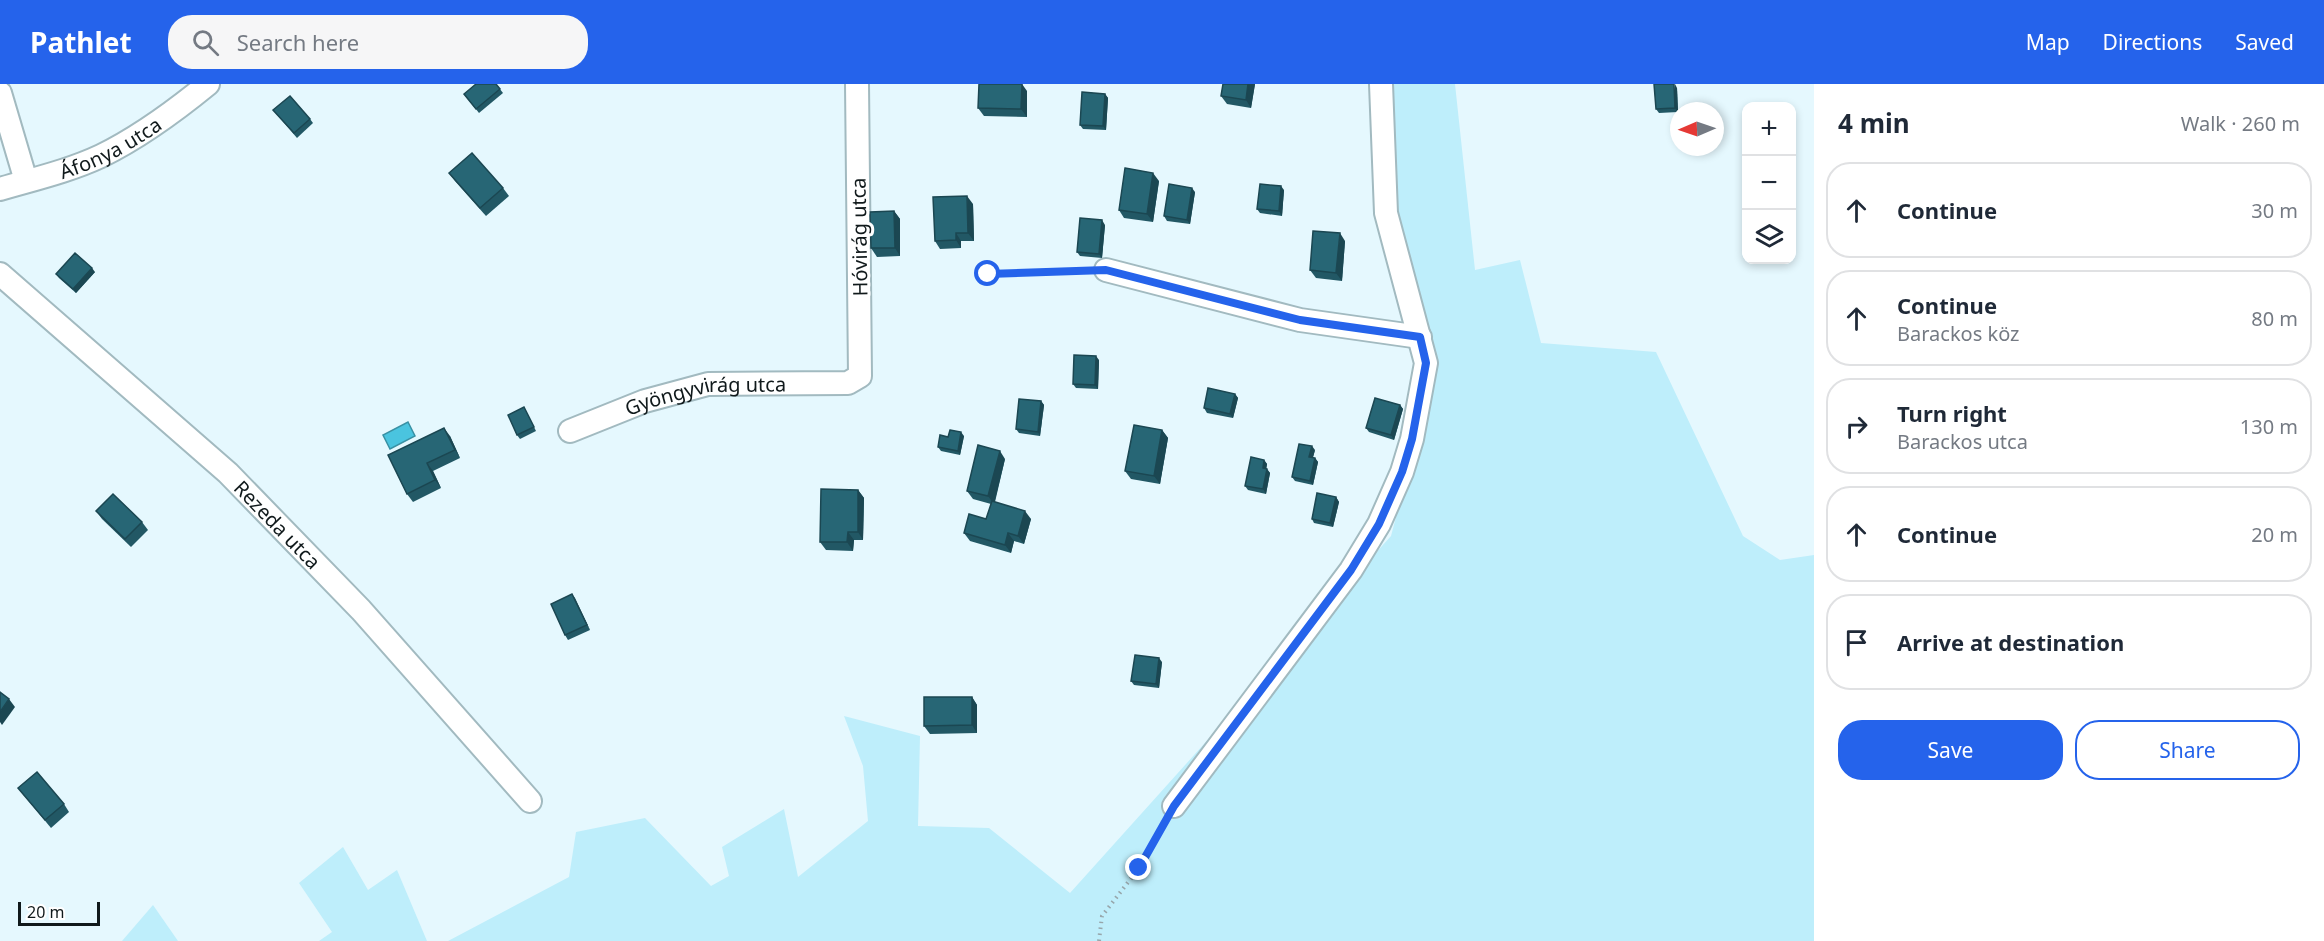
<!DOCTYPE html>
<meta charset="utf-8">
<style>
:root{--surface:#fff;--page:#f6f6f7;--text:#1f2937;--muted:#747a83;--line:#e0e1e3;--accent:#2563eb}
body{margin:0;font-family:"Noto Sans",sans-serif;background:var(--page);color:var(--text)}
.controls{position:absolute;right:18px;top:18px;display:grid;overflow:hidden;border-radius:12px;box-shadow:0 3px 9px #0003}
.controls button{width:54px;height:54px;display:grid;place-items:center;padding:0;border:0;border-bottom:2px solid var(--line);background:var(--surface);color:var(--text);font:30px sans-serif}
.compass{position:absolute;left:1670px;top:18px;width:54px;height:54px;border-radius:50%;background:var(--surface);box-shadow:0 3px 9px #0003;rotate:268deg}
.scale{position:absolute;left:18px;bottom:15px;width:82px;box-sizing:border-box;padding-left:6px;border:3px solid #10191b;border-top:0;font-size:16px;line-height:21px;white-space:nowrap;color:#10191b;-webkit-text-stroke:4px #fff;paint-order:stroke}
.stop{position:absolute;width:18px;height:18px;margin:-14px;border:4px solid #2563eb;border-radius:50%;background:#fff}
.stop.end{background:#2563eb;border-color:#fff;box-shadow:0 2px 6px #0008}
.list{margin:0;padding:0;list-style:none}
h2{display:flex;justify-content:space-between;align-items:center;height:78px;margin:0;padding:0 24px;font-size:26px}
h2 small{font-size:20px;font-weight:400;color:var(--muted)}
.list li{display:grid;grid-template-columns:39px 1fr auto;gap:18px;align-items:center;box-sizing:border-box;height:96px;margin:0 12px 12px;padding:0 12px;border:2px solid var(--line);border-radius:24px}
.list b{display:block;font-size:22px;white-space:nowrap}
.list p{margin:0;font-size:20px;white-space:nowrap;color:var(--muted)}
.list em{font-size:20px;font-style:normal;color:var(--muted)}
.actions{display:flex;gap:12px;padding:18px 24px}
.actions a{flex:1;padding:14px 0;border:2px solid var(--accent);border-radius:24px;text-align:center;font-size:21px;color:var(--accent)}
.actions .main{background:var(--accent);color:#fff}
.icon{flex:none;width:33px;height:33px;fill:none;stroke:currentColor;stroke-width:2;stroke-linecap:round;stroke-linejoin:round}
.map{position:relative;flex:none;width:1814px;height:857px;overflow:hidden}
header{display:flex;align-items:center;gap:36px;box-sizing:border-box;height:84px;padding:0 30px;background:var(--accent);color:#fff}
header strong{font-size:28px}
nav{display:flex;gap:33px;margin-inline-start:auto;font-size:21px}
.search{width:420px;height:54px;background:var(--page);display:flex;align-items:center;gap:15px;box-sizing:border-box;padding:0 21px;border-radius:24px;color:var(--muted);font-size:22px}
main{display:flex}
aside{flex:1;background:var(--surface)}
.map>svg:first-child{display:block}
.green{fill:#beeefb}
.water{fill:#4ac4df;stroke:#3991a4;stroke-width:1.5}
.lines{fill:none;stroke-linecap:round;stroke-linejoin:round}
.street-casing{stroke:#a2bac0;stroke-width:26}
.path{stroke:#97a6ab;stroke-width:4;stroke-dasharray:1.5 4.5;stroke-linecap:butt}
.street{stroke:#fff;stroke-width:22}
.wall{fill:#225865}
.shaded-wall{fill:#1b4752}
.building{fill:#276675;stroke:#1b4752;stroke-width:1.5}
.route{stroke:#2563eb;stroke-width:8}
.labels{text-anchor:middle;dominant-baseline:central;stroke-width:6;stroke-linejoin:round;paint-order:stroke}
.street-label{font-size:20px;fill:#10191b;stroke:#fff}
</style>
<header>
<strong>Pathlet</strong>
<div class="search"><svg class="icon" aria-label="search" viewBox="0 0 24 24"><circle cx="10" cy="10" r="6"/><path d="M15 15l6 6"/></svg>Search here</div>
<nav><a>Map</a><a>Directions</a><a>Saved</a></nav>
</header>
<main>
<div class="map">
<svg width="1814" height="857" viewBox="0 0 1814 857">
<rect width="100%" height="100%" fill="#e5f8fe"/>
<g class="green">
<path d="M 1391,0 L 1455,0 L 1475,186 L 1520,176 L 1541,259 L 1656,268 L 1743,452 L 1780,476 L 1814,471 L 1814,857 L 448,857 L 569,793 L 576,748 L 645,734 L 711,802 L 729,792 L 722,763 L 784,725 L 798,793 L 868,737 L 863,682 L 844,632 L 920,652 L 918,742 L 989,744 L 1070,809 L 1391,452 L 1437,278 L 1392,125 Z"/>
<path d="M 343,763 L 368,806 L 397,786 L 427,857 L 319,857 L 332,848 L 299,799 Z"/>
<path d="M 153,821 L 178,857 L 122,857 Z"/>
</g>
<path class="water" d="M 408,338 L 415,352 L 390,365 L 383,351 Z"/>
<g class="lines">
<defs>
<g id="street">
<path d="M 0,9 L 26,97"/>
<path id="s1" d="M 0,105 C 34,95 69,87 101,72 C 140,53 175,27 208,0"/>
<path d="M 1106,186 L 1300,236 L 1420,253"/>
<path id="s2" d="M 0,190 L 228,389 L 361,526 L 530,717"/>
<path id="s3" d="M 570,347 L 645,317 L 708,300 L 848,299 L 860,292 L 857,0"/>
<path d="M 1174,722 L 1351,486 L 1379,440 L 1402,388 L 1412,355 L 1426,279 L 1386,129 L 1381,0"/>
</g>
</defs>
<use href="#street" class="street-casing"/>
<g class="path">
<path d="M 988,190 L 1084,187"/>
<path d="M 1099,857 L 1102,832 L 1139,784 L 1162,744"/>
</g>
<use href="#street" class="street"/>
</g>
<g class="wall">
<path d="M 496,0 L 503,9 L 479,29 L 464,10 Z"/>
<path d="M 1223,0 L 1255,0 L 1251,24 L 1227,20 L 1221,12 Z"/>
<path d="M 1677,4 L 1678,28 L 1659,29 L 1656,25 Z"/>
<path d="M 1027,7 L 1027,33 L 984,32 L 978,24 Z"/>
<path d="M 1105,10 L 1108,14 L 1106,46 L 1083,45 L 1080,41 Z"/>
<path d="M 273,26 L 310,35 L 313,39 L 297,54 Z"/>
<path d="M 449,89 L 503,104 L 509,112 L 486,132 L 455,97 Z"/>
<path d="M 1159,97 L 1153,138 L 1124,134 L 1119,126 Z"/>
<path d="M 1284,106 L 1282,132 L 1260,129 L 1257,125 Z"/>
<path d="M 1195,108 L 1190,140 L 1167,137 L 1164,132 Z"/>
<path d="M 973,120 L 974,157 L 961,157 L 961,164 L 940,165 L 935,157 Z"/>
<path d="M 894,127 L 900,135 L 900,172 L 877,173 L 871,164 Z"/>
<path d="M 1105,141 L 1102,174 L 1080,172 L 1077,168 Z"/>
<path d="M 1345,157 L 1342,197 L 1316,194 L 1310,186 Z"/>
<path d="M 95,188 L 76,209 L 59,194 L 56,190 Z"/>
<path d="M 1099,276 L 1098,305 L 1076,304 L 1073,300 Z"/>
<path d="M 1235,310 L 1238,314 L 1233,334 L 1207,329 L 1204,324 Z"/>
<path d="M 1041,317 L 1044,321 L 1040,352 L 1019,349 L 1016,345 Z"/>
<path d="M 1400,321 L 1403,325 L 1394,356 L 1369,348 L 1366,344 Z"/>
<path d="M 524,323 L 536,347 L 520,355 L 517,351 Z"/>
<path d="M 1162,346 L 1168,354 L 1160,400 L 1131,395 L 1125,387 Z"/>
<path d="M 450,352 L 460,374 L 433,387 L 441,404 L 413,418 L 407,410 L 388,371 Z"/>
<path d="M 964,352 L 960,371 L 941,367 L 938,363 L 948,353 Z"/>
<path d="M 1315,366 L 1313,373 L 1315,374 L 1318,378 L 1313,401 L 1295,397 L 1292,393 Z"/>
<path d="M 1005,375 L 995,418 L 1031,435 L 1024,460 L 1014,457 L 1011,469 L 970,457 L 964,449 L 986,435 L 991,420 L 973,415 L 967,407 Z"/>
<path d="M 1264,376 L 1267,380 L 1266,384 L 1270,389 L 1266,410 L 1248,406 L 1245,402 Z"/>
<path d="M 858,406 L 864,414 L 863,456 L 854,456 L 853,467 L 826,466 L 820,458 Z"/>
<path d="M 1336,413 L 1339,418 L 1333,443 L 1314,439 L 1312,435 Z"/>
<path d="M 96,427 L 142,438 L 148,446 L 131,463 L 102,435 Z"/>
<path d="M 572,510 L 590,546 L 568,556 L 565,551 Z"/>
<path d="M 1162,578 L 1159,604 L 1134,601 L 1131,597 Z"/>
<path d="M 972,613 L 977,621 L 977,649 L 930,650 L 924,642 Z"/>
<path d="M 18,704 L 64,720 L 69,728 L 51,744 Z"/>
</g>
<g class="shaded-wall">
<path d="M 1022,0 L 1027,7 L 1027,33 L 1021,25 Z"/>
<path d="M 1248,0 L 1255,0 L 1251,24 L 1246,16 Z"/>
<path d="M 1675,0 L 1677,4 L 1678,28 L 1675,24 Z"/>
<path d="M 1105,10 L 1108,14 L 1106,46 L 1103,42 Z"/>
<path d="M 1153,89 L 1159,97 L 1153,138 L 1147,130 Z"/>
<path d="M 1281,102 L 1284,106 L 1282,132 L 1279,127 Z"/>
<path d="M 1192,104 L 1195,108 L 1190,140 L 1187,136 Z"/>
<path d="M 967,112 L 973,120 L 974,157 L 968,149 Z"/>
<path d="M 894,127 L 900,135 L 900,172 L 895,164 Z"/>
<path d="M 1102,136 L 1105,141 L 1102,174 L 1099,170 Z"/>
<path d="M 956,149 L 961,157 L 961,164 L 956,156 Z"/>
<path d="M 1340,149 L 1345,157 L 1342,197 L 1336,189 Z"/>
<path d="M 92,184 L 95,188 L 76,209 L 73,205 Z"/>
<path d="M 1096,272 L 1099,276 L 1098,305 L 1095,301 Z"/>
<path d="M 1235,310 L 1238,314 L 1233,334 L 1230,330 Z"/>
<path d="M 1041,317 L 1044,321 L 1040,352 L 1038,348 Z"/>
<path d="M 1400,321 L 1403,325 L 1394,356 L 1391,351 Z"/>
<path d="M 444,344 L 450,352 L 460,374 L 455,366 Z"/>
<path d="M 1162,346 L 1168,354 L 1160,400 L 1154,392 Z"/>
<path d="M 961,348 L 964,352 L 960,371 L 958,367 Z"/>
<path d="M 1312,362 L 1315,366 L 1312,377 L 1309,373 Z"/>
<path d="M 1000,367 L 1005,375 L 994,420 L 988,412 Z"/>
<path d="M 1315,374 L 1318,378 L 1313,401 L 1310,397 Z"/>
<path d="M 1264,376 L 1267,380 L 1266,388 L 1263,384 Z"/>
<path d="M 427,379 L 433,387 L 441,404 L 435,396 Z"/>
<path d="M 1267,385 L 1270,389 L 1266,410 L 1263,405 Z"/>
<path d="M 858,406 L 864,414 L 863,456 L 858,448 Z"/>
<path d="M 1336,413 L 1339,418 L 1333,443 L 1330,439 Z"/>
<path d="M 1025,427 L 1031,435 L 1024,460 L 1018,452 Z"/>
<path d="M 848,448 L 854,456 L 853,467 L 847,458 Z"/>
<path d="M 1008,449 L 1014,457 L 1011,469 L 1005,461 Z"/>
<path d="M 572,510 L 575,514 L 590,546 L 587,541 Z"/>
<path d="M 1159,574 L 1162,578 L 1159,604 L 1156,600 Z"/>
<path d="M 972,613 L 977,621 L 977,649 L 972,641 Z"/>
<path d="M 9,615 L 15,623 L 2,641 L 0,638 L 0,628 Z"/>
</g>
<g class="building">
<path d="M 476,0 L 496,0 L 500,5 L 476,25 L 464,10 Z"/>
<path d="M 979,0 L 1022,0 L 1021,25 L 978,24 Z"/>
<path d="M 1223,0 L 1248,0 L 1246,16 L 1221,12 Z"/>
<path d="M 1654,0 L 1674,0 L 1675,24 L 1656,25 Z"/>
<path d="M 1082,8 L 1105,10 L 1103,42 L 1080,41 Z"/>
<path d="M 290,12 L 310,35 L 294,49 L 273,26 Z"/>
<path d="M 472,69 L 503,104 L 480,124 L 449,89 Z"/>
<path d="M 1125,84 L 1153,89 L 1147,130 L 1119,126 Z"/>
<path d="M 1169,100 L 1192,104 L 1187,136 L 1164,132 Z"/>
<path d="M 1260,100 L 1281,102 L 1279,127 L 1257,125 Z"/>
<path d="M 967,112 L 968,149 L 956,149 L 956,156 L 935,157 L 933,113 Z"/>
<path d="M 894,127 L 895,164 L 871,164 L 870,128 Z"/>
<path d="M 1080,134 L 1102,136 L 1099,170 L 1077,168 Z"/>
<path d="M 1313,147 L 1340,149 L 1336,189 L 1310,186 Z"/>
<path d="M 75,169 L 92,184 L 73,205 L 56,190 Z"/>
<path d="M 1074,271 L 1096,272 L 1095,301 L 1073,300 Z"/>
<path d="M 1208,304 L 1235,310 L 1230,330 L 1204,324 Z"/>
<path d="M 1375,314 L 1400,321 L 1391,351 L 1366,344 Z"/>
<path d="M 1019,315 L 1041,317 L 1038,348 L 1016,345 Z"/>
<path d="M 524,323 L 534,343 L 517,351 L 508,331 Z"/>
<path d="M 1134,341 L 1162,346 L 1154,392 L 1125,387 Z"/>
<path d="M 444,344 L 455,366 L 427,379 L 435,396 L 407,410 L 388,371 Z"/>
<path d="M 950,346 L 961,348 L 958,367 L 938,363 L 940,351 L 948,353 Z"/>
<path d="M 1299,360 L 1312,362 L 1309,373 L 1315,374 L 1310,397 L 1292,393 Z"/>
<path d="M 978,361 L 1000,367 L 988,412 L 967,407 Z"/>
<path d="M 1251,373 L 1264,376 L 1263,384 L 1267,385 L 1263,405 L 1245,402 Z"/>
<path d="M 821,405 L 858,406 L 858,448 L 848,448 L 847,458 L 820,458 Z"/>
<path d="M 1317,409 L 1336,413 L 1330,439 L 1312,435 Z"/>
<path d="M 113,410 L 142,438 L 125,455 L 96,427 Z"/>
<path d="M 992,417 L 1025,427 L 1018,452 L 1008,449 L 1005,461 L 964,449 L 969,430 L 986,435 Z"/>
<path d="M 572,510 L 587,541 L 565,551 L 551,520 Z"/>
<path d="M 1135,571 L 1159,574 L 1156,600 L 1131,597 Z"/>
<path d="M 0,608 L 9,615 L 0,628 Z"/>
<path d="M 924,613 L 972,613 L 972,641 L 924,642 Z"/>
<path d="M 37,688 L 64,720 L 45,736 L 18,704 Z"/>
</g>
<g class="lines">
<path class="route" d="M 988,190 L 1106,186 L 1300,236 L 1420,253 L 1426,279 L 1412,355 L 1402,388 L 1379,440 L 1351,486 L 1174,722 L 1139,784"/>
</g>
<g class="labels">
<g class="street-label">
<text stroke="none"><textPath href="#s1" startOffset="118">Áfonya utca</textPath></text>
<text transform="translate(859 153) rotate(-91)">Hóvirág utca</text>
<text stroke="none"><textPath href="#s3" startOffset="142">Gyöngyvirág utca</textPath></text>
<text stroke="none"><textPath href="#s2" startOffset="374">Rezeda utca</textPath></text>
</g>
</g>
</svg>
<div class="controls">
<button>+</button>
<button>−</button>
<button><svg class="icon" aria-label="layers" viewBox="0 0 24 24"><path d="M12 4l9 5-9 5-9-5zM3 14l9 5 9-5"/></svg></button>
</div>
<svg class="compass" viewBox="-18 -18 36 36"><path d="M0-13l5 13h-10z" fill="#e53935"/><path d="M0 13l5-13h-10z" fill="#747a83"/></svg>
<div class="scale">20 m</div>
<div class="stop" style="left:988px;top:190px"></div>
<div class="stop end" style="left:1139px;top:784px"></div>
</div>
<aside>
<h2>4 min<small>Walk · 260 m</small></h2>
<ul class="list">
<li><svg class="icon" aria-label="ahead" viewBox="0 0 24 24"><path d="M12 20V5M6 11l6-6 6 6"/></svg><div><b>Continue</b></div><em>30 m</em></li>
<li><svg class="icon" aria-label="ahead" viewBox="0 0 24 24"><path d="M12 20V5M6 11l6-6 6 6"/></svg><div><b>Continue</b><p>Barackos köz</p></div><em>80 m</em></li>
<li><svg class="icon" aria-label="right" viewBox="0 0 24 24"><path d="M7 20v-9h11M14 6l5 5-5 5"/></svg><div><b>Turn right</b><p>Barackos utca</p></div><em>130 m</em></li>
<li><svg class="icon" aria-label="ahead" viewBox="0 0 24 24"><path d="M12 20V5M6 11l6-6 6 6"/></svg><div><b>Continue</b></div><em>20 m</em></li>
<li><svg class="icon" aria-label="arrive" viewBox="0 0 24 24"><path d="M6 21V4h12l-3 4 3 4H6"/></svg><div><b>Arrive at destination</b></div></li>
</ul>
<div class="actions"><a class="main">Save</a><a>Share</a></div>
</aside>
</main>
